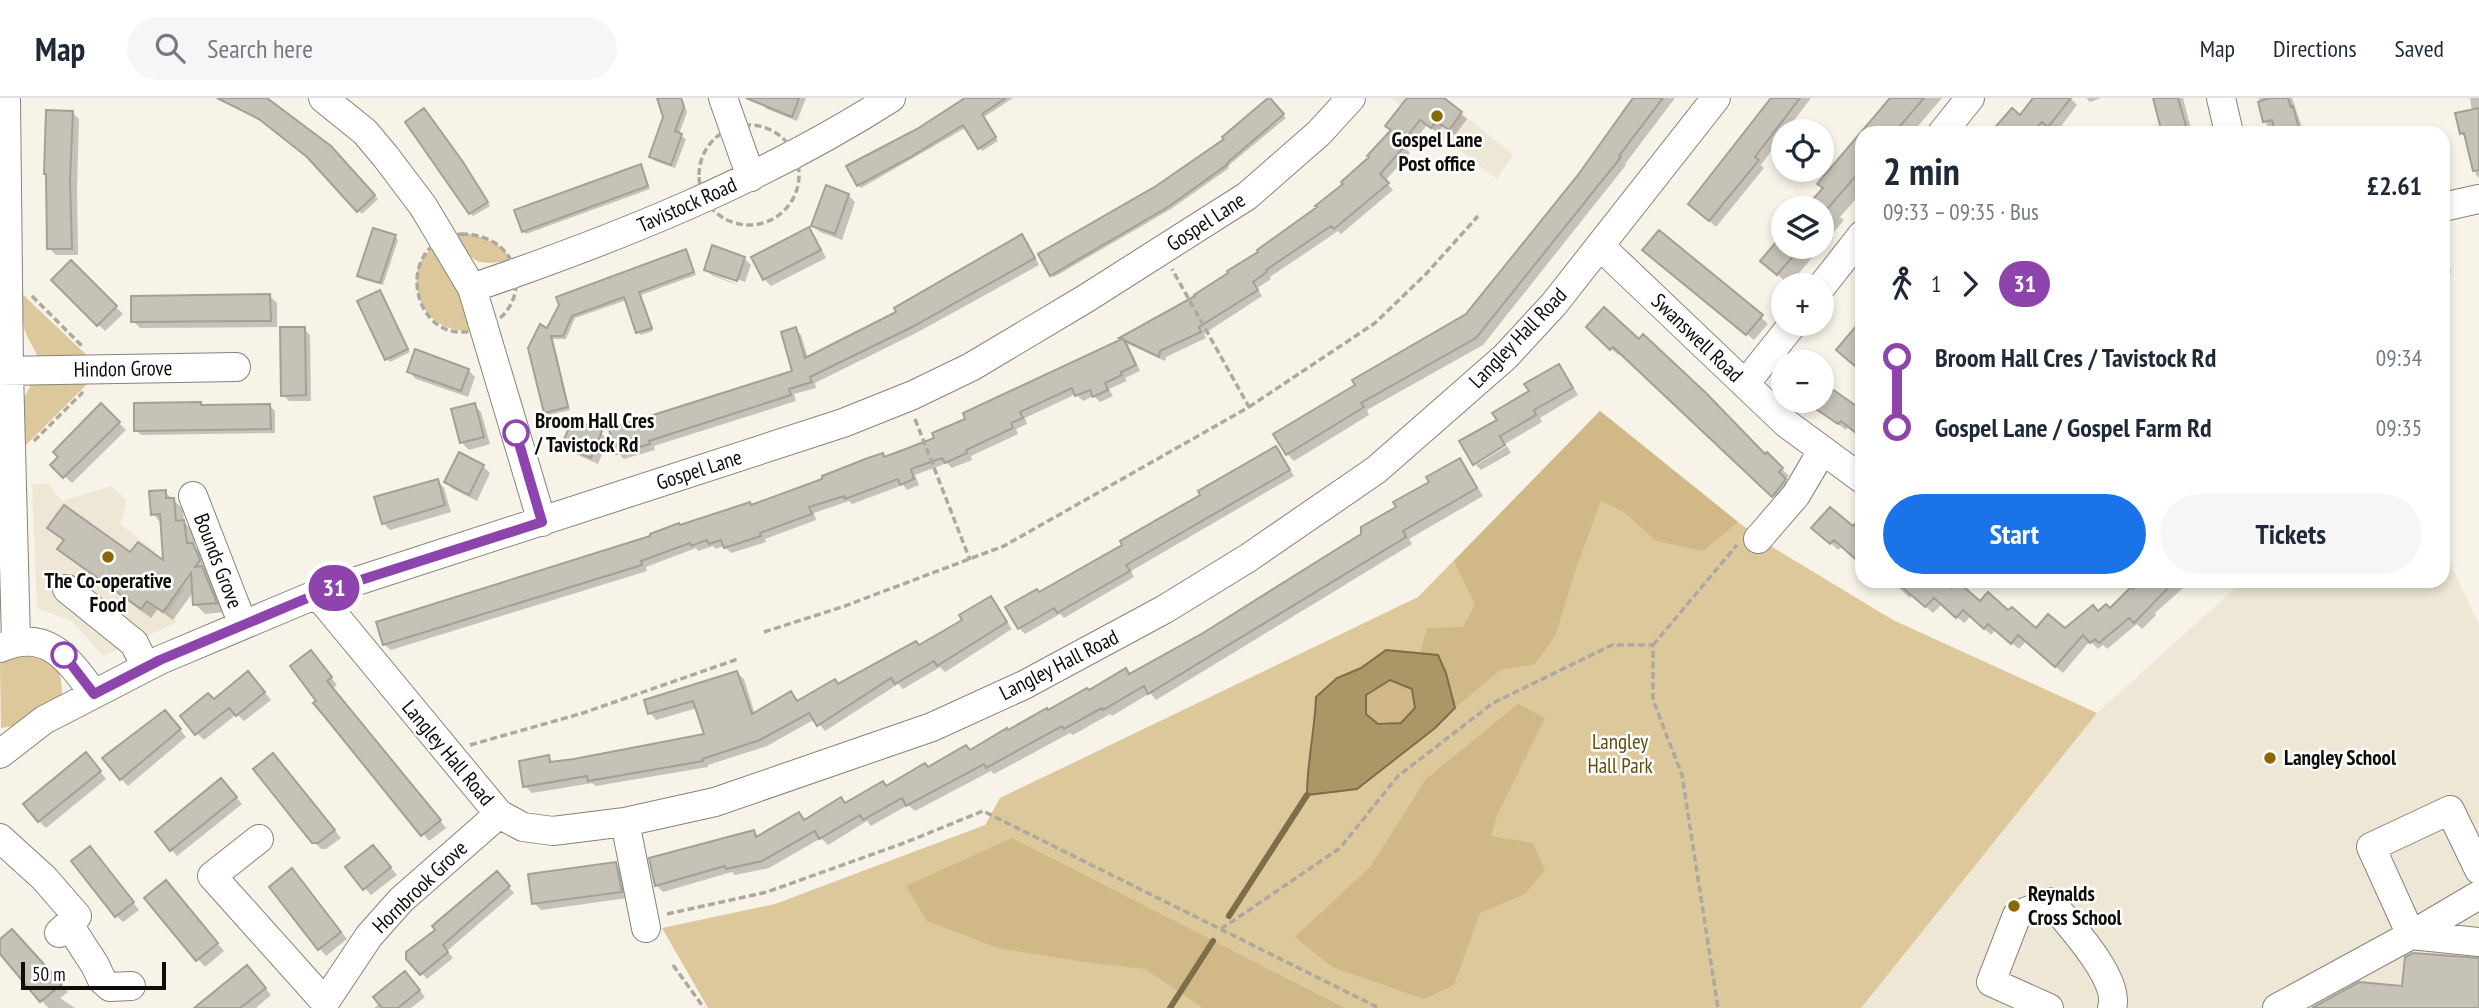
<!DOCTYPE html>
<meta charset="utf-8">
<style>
:root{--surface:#fff;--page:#f6f6f7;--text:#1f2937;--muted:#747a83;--line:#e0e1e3;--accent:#1a73e8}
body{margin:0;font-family:"PT Sans Narrow",sans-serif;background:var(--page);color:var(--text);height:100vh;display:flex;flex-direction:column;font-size:26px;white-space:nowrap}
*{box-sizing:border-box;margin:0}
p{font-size:23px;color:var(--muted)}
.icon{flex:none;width:38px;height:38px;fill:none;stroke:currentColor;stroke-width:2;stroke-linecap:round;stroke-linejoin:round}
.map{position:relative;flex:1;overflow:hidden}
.sheet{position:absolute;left:1855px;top:28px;width:595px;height:462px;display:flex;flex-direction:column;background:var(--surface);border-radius:21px;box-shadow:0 4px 10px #0003}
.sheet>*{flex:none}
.badge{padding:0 14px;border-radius:23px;font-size:24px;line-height:46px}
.fabs{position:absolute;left:1771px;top:21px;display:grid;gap:14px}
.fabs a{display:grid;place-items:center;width:63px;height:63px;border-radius:50%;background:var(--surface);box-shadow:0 4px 10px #0003;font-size:35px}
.scale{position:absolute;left:21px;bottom:18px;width:145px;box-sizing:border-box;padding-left:7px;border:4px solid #0f0d0a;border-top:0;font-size:19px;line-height:24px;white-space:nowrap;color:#0f0d0a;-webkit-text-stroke:5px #fff;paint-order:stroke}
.map>.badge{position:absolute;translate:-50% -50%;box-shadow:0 0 0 4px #fff}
.legs{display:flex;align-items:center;gap:10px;height:77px;padding:0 28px;font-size:23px}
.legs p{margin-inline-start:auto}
.headline{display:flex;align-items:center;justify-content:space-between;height:119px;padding:0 28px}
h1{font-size:38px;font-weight:700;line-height:52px}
.primary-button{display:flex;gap:14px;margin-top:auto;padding:14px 28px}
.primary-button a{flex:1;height:80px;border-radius:42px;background:var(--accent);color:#fff;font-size:28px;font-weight:700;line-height:80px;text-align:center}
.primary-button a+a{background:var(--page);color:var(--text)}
ul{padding:0 28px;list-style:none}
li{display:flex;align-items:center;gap:24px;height:70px;font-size:26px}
li i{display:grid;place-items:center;width:10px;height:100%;margin:0 9px;background:currentColor}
li i::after{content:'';width:18px;height:18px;margin:-9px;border:5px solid;border-radius:50%;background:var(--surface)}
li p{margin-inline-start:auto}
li:first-child i{background:linear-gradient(#0000 50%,currentColor 0)}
li:last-child i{background:linear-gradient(currentColor 50%,#0000 0)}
header{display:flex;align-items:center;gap:42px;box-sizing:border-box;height:98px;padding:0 35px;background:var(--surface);border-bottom:2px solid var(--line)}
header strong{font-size:33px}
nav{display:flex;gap:38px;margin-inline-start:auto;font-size:24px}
.search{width:490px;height:63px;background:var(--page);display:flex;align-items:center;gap:18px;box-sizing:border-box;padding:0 24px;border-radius:38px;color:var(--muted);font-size:26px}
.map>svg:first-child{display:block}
</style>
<header>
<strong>Map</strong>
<div class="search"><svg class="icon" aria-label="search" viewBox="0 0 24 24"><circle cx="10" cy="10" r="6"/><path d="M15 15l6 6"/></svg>Search here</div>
<nav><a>Map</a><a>Directions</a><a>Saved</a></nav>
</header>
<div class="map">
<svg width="2479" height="910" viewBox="0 0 2479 910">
<rect width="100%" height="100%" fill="#f8f3e8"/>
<path fill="#eee7d5" d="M1391,0H1444L1513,57L1497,81Z
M48,385L62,403L111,388L127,402L120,426L155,453L147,463L185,491L168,514L178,524L103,558L72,523L37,510L32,387Z
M2443,450L2479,527V910H1861L2097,615L2243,483H2443Z"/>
<path fill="#dcc89a" d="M471,136C487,141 503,146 511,162C477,168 473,166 455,137Z
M440,143L476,232C447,236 421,220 417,190C416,182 416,170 421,163C425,155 434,149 440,143Z
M18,192L96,266L40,263L25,234Z
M94,279L25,348L23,301L31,287L39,281Z
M1600,313L1738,424L1774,450L1893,522L2097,615L1861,910H708L662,830L775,806L985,727L1000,700L1418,499Z
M29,557C55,566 62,568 62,597L14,628L1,630L0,566L5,561Z"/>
<path fill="#d0b986" d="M1600,313L1738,424L1703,453L1656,443L1624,414L1601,403L1577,468L1555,538L1535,566L1500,572L1455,610L1446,575L1420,555L1427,530L1463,529L1475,507L1454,463Z
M1391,582L1412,591L1416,610L1401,625L1378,626L1366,616V597Z
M1518,606L1545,620L1498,715L1491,738L1533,745L1545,772L1525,796L1480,815L1454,887L1424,901L1332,869L1295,839L1370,769L1426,681Z
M1012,740L1345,910H1203L1145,871L1091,865L998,850L927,823L906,788Z"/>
<path fill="#ac9665" stroke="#7d6d4a" stroke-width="2" fill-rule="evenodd" d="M1386,552L1438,557L1446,575L1455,610L1435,630L1357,691L1307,697C1307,664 1315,632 1316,599L1337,580L1361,570ZM1390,582L1412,591L1415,610L1401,625L1378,626L1366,616V597Z"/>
<path fill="#0003" d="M217,0H265L330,49L378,101L362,116L312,62L264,25Z
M659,0H682L687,14L679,36L686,41L675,70L655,63L651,58L665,19Z
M764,0H806L797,23L767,11L762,6Z
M969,0H1013L984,19L998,43L982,53L967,29L861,90L858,87L918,32Z
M1409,0H1445L1444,2L1467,21L1455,37L1443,28L1438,35L1427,27L1407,52L1410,55L1385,83L1393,92L1341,136L1338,133L1270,179L1271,181L1257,190L1262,198L1204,236L1206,240L1166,259L1165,263L1128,246L1140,273L1125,280L1127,283L1109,291L1113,298L1100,304L1094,298L1083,303L1076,296L1025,320L1027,326L1016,331L1018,336L971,358L972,362L952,370L947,365L915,377L919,387L907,392L903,387L852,406L849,403L814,415L816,422L765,441L766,444L731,455L724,448L716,451L713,448L698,453L696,450L646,469L647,473L391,552L385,547L378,525L752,408L882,357L886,360L936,341L1096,256L1197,199L1288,134L1346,86L1393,33Z
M1637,0H1675L1625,66L1626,67L1483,247L1367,312L1369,317L1294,363L1287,356L1467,217L1579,78Z
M1773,0H1811L1786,33H1783V37L1761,67L1764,70L1716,129L1697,112Z
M1892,0H1942L1912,35H1862V94L1840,119L1844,122L1822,148V110H1808L1825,90L1820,85L1870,23L1872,25Z
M2036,0H2070L2077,7L2056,35L2050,30L2045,35H1993L2020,19Z
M2086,0H2101L2090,4Z
M2155,0H2183L2192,35H2164Z
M2259,0H2292L2304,35H2271L2265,23Z
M2470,0H2479V80L2476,77L2467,41L2461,35L2472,13Z
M1269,1L1286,20L1228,68L1229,70L1171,111L1054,179L1051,177L1157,89L1226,41Z
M72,14L79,21L77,90L78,157H56L49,150Z
M409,28L466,69L490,108L473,118L470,115Z
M640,68L650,91L526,136L523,133Z
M848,97L855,104L842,142L820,134L813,127Z
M808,131L815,138L826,160L771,188L764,181Z
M395,139L398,142L383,187L362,181L359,178Z
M1022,139L1028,144L1039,167L918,234L815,285L816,290L794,296L796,303L654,348L655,352L624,361L618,355L794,274L795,231L801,237L808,260L899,215Z
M1783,139V149H1821L1789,187L1763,163Z
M2443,148L2446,151L2451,175L2443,177Z
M686,153L696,177L641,197L653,233L641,237L638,234L627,202L575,220L566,241H553L570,312L549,317L546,314L548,233L561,207Z
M1651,158L1761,219L1768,226L1754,242Z
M744,160L751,167L745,184L712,172V176L744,189L713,178L706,171Z
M71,164L123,216L105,233L53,182Z
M382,197L410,254L390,264L387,261Z
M270,198L277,205V229L140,230L133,223Z
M1588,229L1766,358L1767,357L1789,378L1784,382L1792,390L1780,404L1621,254L1618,257Z
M304,231L310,237L311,303H289L283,297Z
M1559,268L1565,275L1578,297L1540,320L1542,324L1474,364L1499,323Z
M468,272L475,279L468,299L416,281L409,274Z
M1823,287L1858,311L1862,306V339L1848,329L1846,332L1810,305L1812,303H1822Z
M101,307L126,332L72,385L53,367Z
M474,307L481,314L490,346L469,352L462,345Z
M270,308L275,313V335L141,337L136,332Z
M601,335L608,342L598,366L571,354L564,347Z
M1507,348L1511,355L1481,372L1476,367Z
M1276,351L1294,378L1131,473L1134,479L1064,520L1060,516L1025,536L1019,530L1039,495L1124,448Z
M460,357L483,368L490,375L477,403L453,391L446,384Z
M1459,362L1466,369L1483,398L1409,441L1412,446L1156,602L1150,595L1112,618L1110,616L1073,637L1070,635L994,676L991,673L915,713L908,707L871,728L867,723L828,747L821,740L769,770L735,777L732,774L663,794L656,787L754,734L759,739L799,716L806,723L846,706L883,685L887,689L971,654L1089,594L1126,572L1131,577L1168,557L1363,437Z
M437,383L444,390L451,414L390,432L383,425Z
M165,394L183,411L184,424L193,433L195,449L202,456L209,473L207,475L212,480L225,514L205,516L195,506L194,493L173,522L158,511L151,520L69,460L59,451L65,443L50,430L131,457L165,466L162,426L153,416Z
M1862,435V467L1842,448L1838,452L1821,436Z
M1891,483H1942L1951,492L1980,506L2008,515L2036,533L2065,532L2098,515L2110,512L2142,483H2191L2155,515L2156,517L2142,531L2137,526L2107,551L2103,547L2098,551L2090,543L2063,575L2026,543L2019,551L1996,531L1991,537L1971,518L1964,525L1942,506L1933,515L1912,497L1910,500Z
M991,500L1012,531L945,574L940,569L903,591L898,586L825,633L815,621L767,648L708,667V669L596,688L592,685L532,695L525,688L548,659L554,665L706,637L697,610L656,622L650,615L737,575L744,581L755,616L791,595L799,604L920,549L965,523Z
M317,561L337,587L333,590L446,730L429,743L319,603Z
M255,583L271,602L244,623L237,616L204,642L197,635L214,603Z
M172,621L186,639L128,688L121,681Z
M92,663L106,681L46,730L39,723Z
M280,664L341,740L326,751H321L314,744Z
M227,689L242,706L177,758L157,735Z
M380,756L397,777L371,797L365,790Z
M97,757L139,812L123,824L116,817Z
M615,766L622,773L628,800L541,812L534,805Z
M299,780L347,841L326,858L271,790Z
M502,781L514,795L447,853L453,860L427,881L408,860Z
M173,791L224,853L205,869L146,801Z
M19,841L68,894L60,900L75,910H48L0,854V843Z
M254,876L271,897L256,910H205Z
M411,881L425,899L411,910H374Z"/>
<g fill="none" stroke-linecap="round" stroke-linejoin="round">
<path stroke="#7d6d4a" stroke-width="6" d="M1229,818L1307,697
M1170,910L1213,843"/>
</g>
<path fill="#c7c2b8" stroke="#a4a096" stroke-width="2" d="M217,0H267L331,48L375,97L357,114L307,59L259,21Z
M657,0H681L684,9L675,33L682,36L671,67L649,59L663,19Z
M746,0H799L792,19Z
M965,0H1006L982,16L996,39L978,51L963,27L909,60L857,88L846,68L917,31Z
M1268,0H1270L1284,16L1227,65L1228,66L1168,109L1050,178L1038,156L1156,88L1224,41L1222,39Z
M1407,0H1444L1462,14L1449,32L1436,23L1431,30L1420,22L1402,45L1405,48L1380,76L1389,85L1334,131L1331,128L1266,172L1267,174L1253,184L1258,192L1199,229L1201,234L1160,253L1159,259L1124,242L1136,267L1121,274L1122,277L1105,285L1108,292L1093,299L1090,292L1075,298L1072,290L1020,314L1023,320L1011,325L1013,330L966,352L967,355L945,365L942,360L911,371L914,381L900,387L898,381L845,401L844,398L809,409L812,416L760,435L761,438L724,450L721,442L709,446L707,442L691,448L690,445L641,463L642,467L383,547L376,524L650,438V436L679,425L680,427L750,404L751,407L822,381V378L868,360L883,355L884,359L903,352L934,340L932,335L965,321L963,315L1122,241L1119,240L1195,198L1194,197L1228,175L1227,173L1258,154L1257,152L1317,109L1315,108L1343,86L1341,84L1369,59L1367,58L1391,32L1385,28Z
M1633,0H1663L1619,58L1621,59L1476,240L1361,305L1364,309L1286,357L1273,336L1355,287L1352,282L1466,216L1578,77Z
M1771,0H1800L1755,59L1759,62L1709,123L1688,106Z
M1890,0H1924L1894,35H1862V71L1828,110H1805L1823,90L1817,86Z
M2033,0H2071L2048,29L2042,24L2032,35H1990L2012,10L2020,17Z
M2153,0H2178L2188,35H2162Z
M2270,0H2288L2291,9L2293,8L2300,35H2275L2272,22L2263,24L2258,4Z
M424,10L463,64L488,104L469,116L405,24Z
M2479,10V72L2473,73L2464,35L2460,36L2455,15Z
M46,12L73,13L70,82L72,151H47L46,76H44Z
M641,66L648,88L522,134L514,112Z
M826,87L849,96L835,136L811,128Z
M809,129L821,152L763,182L751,159Z
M373,130L396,137L380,185L357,178Z
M1659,132L1763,217L1746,237L1642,152Z
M1022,136L1035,160L912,229L810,279L812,284L789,291L791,297L649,343L650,346L616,356L609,331L792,273L781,234L796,229L805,260L896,214L894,210Z
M1783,136V149H1801L1777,177L1760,163Z
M712,147L745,159L737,183L704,172Z
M686,151L694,174L639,194L652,230L636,235L624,199L572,218L563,238H551L568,309L544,315L528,250L540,226L547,230L559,207L556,199Z
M71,162L117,208L97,228L51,182Z
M380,192L408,251L385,262L357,203Z
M270,196L271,223L131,224V198Z
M1604,209L1639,241L1643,236L1706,295L1765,356L1767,354L1783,370L1779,374L1786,381L1772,399L1613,249L1610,252L1586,229Z
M1862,221V274L1836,252Z
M280,229H305L306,297L281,298Z
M415,251L469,271L461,293L407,274Z
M1559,266L1573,290L1534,312L1536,317L1500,338L1505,347L1473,367L1459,343L1497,322L1492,315L1529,293L1524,286Z
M1822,284L1862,312V340L1841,323L1838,326L1804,303H1822Z
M201,304V307L270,306L271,331L134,333V305Z
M101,305L120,324L63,380L50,367L58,359L53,354Z
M475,305L484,339L460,345L451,311Z
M573,321L602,333L591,360L561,348Z
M1276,348L1290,372L1126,467L1130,473L1057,515L1054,510L1018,531L1005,509L1037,491L1039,494L1122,447L1120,443L1200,397L1198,393Z
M459,354L484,367L469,397L444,384Z
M1460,360L1477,390L1403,433L1406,439L1148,596L1144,588L1103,612L1102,610L1064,631L1062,628L986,670L984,666L906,708L902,700L863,722L860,717L819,741L815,733L762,763L726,771L725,768L655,788L649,760L754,732L756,739L799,714L804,722L841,699L845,705L883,683L886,688L925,665L928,669L966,647L970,652L1007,630L1008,632L1047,610L1048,612L1087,590L1089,592L1126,570L1129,576L1203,535L1361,436V429L1396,409L1393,404L1429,384L1426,379Z
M438,381L445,407L382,426L374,399Z
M166,392V400H174L176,423L184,422L187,445H193L200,462L195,469L202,468L217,505L193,507L191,475L163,514L147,503L141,511L57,451L64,442L47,430L64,407L130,454L138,444L163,462L160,416L151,417L149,393Z
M1830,409L1853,428L1862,418V467L1834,442L1830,446L1811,430Z
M1895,483H1951L1948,486L1951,490L1957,483L1980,503L1988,494L2008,512L2012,509L2036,530L2048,516L2065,530L2093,507L2098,513L2106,506L2110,510L2131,489L2133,491L2141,483H2175L2134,525L2129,520L2099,545L2095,541L2090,545L2083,537L2055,569L2018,537L2011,546L1988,526L1984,531L1963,512L1956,520L1934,500L1925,509Z
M991,498L1007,524L937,568L934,563L895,586L891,580L817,628L809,615L760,642L702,661L703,663L588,683L587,678L523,689L519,663L549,657L550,664L574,661L704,636L693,603L648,616L644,602L737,573L752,616L791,593L797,603L835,581L838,586L916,543L919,547L962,522L959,517Z
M311,552L332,579L327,583L441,722L421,738L325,619L313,605L316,603L290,568Z
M248,573L265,594L236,618L229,610L195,637L180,618L208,595L214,601Z
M165,612L181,631L120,682L102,660Z
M86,654L101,673L38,724L23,706Z
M273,655L335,732L318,745H312L253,671Z
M221,680L237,699L170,753L155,734Z
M373,747L391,769L363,792L345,769Z
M90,748L134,804L115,819L71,763Z
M616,764L622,794L532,806L528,776Z
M292,770L341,834L318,852L269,789Z
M497,773L510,788L443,847L448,854L420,877L406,861V854L435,832L432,828Z
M166,782L218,845L196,863L144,800Z
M12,831L62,886L40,904L0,856V841Z
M2413,855L2479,860V910H2312L2359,884L2402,888L2405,859Z
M247,867L266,890L240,910H194Z
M405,873L420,892L398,910H382L373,899Z"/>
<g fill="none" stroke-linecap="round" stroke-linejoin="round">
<g stroke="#87837a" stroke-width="30">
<path id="minor" d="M6,0L9,273L16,543
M323,0L365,34L386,59L423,108L472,190L542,424
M723,0L751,79
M2221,0L2229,35
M1942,35L1970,0
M2443,109L2479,101
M1600,148L1787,326L1862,381
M1822,188L1862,137
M472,190C618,140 761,83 891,0
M0,273L236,269
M1745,286L1793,226
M193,398L243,527
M1758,441L1796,397L1822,353
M67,491L134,545L146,569
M317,496L499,716L523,729L553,733L625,724L715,704L932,629L1024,587L1165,511L1248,460L1376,372L1505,259L1554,206L1716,0
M0,550C47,529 69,562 94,596
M0,656L44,622L160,562L317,496L843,325L913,297L971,269L1085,201L1247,98L1319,35L1351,0
M625,724L646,830
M0,740L44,780L77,818L59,835
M259,741L212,778L325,904L369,838L401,802L499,716
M2479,772L2450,712L2371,749L2411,837L2479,797
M69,827L95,867L102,882L110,889L131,888
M2049,910L1991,884L2017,817L2051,804C2069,827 2121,881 2112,910
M2277,910L2411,837L2479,844"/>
</g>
<path stroke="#ada9a0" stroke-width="3.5" stroke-dasharray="7 3.5" stroke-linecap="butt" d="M699 77a50 50 0 1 1 100 0a50 50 0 1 1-100 0Z
M461,136C533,136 535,228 465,234C409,238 395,143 461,136Z
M32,198L83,249
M1249,309L1375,225L1426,176L1478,118
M915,321L970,462
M34,343L83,294
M764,534L842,509L1004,448L1249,309L1172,171
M1653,547L1737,447
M470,647L583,615L738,561
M667,816L767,794L904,745L983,713L1379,910
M1221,831L1340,750L1398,678L1493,605L1612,547H1653V602L1682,677L1718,910
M673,867L704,910"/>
<use href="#minor" stroke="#fff" stroke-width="28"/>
</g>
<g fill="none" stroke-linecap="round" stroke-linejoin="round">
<g stroke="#fff" stroke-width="16">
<path id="line-1" d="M64,557L94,596L160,562L317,496L542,424L516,335"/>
</g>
<use href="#line-1" stroke="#8e44ad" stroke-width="10"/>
</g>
<g fill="#896805" stroke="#fff" stroke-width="2.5">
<circle cx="1437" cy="18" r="7"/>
<circle cx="108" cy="459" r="7"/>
<circle cx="2270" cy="660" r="7"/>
<circle cx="2014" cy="808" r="7"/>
</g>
<g fill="#fff" stroke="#8e44ad" stroke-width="3.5">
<circle cx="516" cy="335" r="12"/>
<circle cx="64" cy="557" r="12"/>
</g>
<g text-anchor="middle" stroke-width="5" stroke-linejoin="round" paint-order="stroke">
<g font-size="21" font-weight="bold" fill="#0f0d0a" stroke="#fff">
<text x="1437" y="49">Gospel Lane<tspan x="1437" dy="24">Post office</tspan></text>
<text x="108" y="490">The Co-operative<tspan x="108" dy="24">Food</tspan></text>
<text x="2284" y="667" text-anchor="start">Langley School</text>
<text x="2028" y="803" text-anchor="start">Reynalds<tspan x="2028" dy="24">Cross School</tspan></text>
</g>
<g font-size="21" fill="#0f0d0a" stroke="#fff">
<text transform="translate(687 107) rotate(-24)" y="7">Tavistock Road</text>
<text transform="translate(1206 124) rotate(-33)" y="7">Gospel Lane</text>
<text transform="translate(1518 240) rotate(-46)" y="7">Langley Hall Road</text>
<text transform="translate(1697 240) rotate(44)" y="7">Swanswell Road</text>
<text transform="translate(123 271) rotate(-1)" y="7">Hindon Grove</text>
<text transform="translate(699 372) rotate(-18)" y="7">Gospel Lane</text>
<text transform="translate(218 463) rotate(69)" y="7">Bounds Grove</text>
<text transform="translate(1059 567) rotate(-27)" y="7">Langley Hall Road</text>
<text transform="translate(448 655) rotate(50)" y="7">Langley Hall Road</text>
<text transform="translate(420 789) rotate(-44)" y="7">Hornbrook Grove</text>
</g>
<g font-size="21" font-weight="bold" fill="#0f0d0a" stroke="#fff" text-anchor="start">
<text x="535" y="330">Broom Hall Cres<tspan x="535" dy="24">/ Tavistock Rd</tspan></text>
</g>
<g font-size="21" fill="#624b0c" stroke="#fff">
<text x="1620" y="651">Langley<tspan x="1620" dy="24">Hall Park</tspan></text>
</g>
</g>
</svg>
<div class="fabs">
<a><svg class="icon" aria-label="locate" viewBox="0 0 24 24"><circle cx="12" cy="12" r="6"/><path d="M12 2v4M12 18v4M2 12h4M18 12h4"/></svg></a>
<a><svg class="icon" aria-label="layers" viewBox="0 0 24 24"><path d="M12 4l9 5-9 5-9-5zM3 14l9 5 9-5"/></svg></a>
<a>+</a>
<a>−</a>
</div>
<div class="scale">50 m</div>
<b class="badge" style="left:334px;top:490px;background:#8e44ad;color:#fff">31</b>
<section class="sheet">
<div class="headline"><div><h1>2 min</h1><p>09:33 – 09:35 · Bus</p></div><b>£2.61</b></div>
<div class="legs"><svg class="icon" aria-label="walk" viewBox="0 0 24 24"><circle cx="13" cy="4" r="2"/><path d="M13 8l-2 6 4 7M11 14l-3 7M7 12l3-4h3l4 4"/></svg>1<svg class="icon" aria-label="forward" viewBox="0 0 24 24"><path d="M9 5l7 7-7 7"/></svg><b class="badge" style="background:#8e44ad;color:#fff">31</b></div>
<ul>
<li><i style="color:#8e44ad"></i><b>Broom Hall Cres / Tavistock Rd</b><p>09:34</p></li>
<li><i style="color:#8e44ad"></i><b>Gospel Lane / Gospel Farm Rd</b><p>09:35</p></li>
</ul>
<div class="primary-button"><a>Start</a><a>Tickets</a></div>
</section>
</div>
